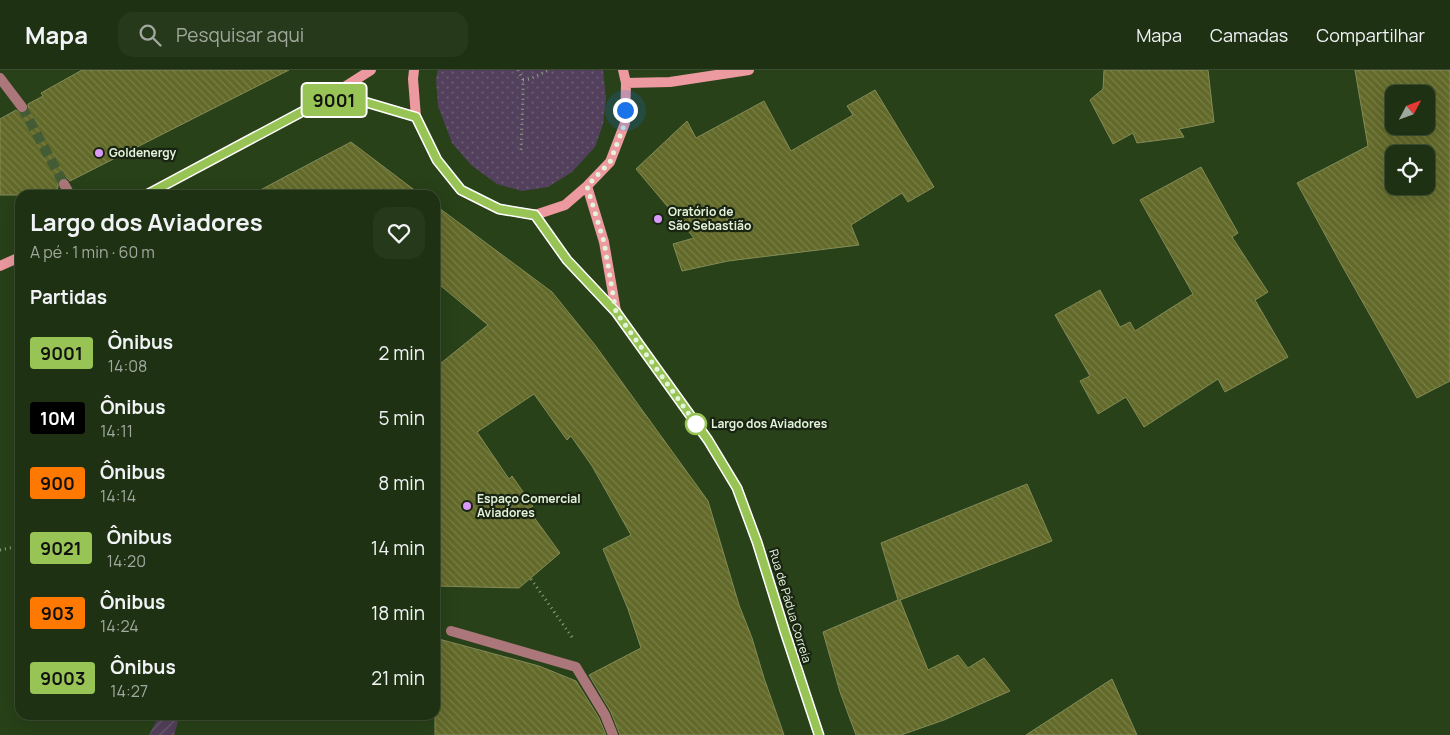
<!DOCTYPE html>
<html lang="pt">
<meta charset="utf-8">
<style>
:root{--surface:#1e3112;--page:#26391b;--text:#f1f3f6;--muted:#a1a99f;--line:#3c4c32}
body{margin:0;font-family:Manrope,sans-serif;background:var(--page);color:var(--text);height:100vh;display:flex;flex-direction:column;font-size:19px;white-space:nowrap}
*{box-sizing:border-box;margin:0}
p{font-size:16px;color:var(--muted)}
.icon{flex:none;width:28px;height:28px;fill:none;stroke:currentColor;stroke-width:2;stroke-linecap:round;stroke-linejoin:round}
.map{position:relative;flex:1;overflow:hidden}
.details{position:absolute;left:15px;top:120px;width:425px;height:530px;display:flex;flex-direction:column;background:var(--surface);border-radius:15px;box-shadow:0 5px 20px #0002,0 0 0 1px var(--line)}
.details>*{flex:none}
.badge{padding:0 10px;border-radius:4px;font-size:18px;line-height:32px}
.needle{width:32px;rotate:49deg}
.controls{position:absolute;left:1385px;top:15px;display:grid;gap:10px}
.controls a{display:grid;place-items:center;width:50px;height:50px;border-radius:10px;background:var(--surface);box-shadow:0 5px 20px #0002,0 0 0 1px var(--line);font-size:25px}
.you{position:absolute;width:25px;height:25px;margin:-12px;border:4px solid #fff;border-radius:50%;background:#1a73e8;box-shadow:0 0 0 8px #1a73e833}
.map>.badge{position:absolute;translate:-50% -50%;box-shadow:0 0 0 2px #fff}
h2{padding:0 15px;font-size:19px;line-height:45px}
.round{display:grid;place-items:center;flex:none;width:52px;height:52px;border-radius:15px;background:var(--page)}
.head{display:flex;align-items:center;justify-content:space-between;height:85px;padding:0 15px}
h1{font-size:24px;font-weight:700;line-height:38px}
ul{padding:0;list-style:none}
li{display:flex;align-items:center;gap:15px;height:65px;padding:0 15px}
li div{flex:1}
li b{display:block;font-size:19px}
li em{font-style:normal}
li .badge{min-width:55px;font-weight:700;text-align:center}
header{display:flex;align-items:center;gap:30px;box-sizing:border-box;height:70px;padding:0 25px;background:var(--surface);border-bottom:1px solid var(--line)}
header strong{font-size:24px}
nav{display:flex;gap:28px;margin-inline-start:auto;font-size:18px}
.search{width:350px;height:45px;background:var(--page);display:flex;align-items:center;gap:12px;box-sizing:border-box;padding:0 18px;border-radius:15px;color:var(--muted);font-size:19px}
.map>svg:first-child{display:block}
</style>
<header>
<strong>Mapa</strong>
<div class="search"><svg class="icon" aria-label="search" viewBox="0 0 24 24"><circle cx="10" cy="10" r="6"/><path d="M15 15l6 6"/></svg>Pesquisar aqui</div>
<nav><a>Mapa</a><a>Camadas</a><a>Compartilhar</a></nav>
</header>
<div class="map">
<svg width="1450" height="665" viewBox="0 0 1450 665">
<defs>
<pattern id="grass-dots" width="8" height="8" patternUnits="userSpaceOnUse" patternTransform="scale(1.25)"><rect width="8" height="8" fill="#53405c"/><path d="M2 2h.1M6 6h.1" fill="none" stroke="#6c5c73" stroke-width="1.8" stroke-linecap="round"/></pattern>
<pattern id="garden-furrows" width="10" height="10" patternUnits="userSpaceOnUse" patternTransform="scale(1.25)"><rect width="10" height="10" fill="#53405c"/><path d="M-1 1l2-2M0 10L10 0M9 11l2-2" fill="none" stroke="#6c5c73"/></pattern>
<pattern id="building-back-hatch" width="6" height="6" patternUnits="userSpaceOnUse" patternTransform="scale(1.25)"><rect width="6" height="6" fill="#626929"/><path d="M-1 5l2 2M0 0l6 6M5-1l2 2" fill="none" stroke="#787f47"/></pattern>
</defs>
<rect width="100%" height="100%" fill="#284118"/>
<path fill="url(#grass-dots)" d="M438,0H603L606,28L603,54L595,77L572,102L548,117L522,121L497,114L471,95L452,73L438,36L436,9Z"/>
<path fill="url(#garden-furrows)" d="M157,645H180L174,665H149L157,650Z"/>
<path fill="url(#building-back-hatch)" stroke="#848b58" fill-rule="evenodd" d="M82,0H289L70,111L67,108H61L58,111V118L44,125H0V49L16,40L20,43H26L28,39V34L43,26L41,23Z
M1104,0H1208L1214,52L1179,59L1184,67L1137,73L1133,63L1113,74L1090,30L1103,19Z
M1355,0H1450V311L1417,328L1340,192L1297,113L1368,76ZM1394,24H1426V56H1394ZM1394,84H1426V116H1394Z
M875,20L934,117L908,132L902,123L851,155L859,175L728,191L682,201L673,174L694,168L636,99L687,51L696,68L764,31L791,81L853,45L847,36Z
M351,72L421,125H251L311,93Z
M1201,97L1238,163L1232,167L1268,222L1255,230L1288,287L1225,322L1218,309L1144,357L1126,327L1098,344L1080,311L1090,306L1055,245L1100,220L1120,257L1130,252L1135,261L1193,224L1140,130Z
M435,135L552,222L595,275L708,431L739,535L752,568L764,608L784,665H620L611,642L589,605L641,578L628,539L603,479L631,465L592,396L571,366L567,370L534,324L477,362L509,409L512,406L533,436L528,439L560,483L519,518L435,516V298L488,255L435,211Z
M1027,414L1052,471L900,530L928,600L958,585L968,598L984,588L1010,621L944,650L901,665H856L840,622L823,562L898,530L881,473Z
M435,568L539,596L576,611L599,648L606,665H435Z
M1112,609L1137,665H1026Z"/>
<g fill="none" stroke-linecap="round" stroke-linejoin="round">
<path stroke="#445c35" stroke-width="10" stroke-dasharray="10 5" stroke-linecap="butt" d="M22,37L64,114"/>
<path stroke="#8da181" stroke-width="3" stroke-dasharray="1 4" stroke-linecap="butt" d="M518,0L523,10V26L521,80
M523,10L530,9L549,0
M0,480L20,476
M531,509L574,570"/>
<path stroke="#ac777b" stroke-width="10" d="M0,8L22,37
M64,114L70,125
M451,561L576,597L605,645L613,665"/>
<path stroke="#ec999f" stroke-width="10" d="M414,0L413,9L416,47L437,90L461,120L499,139L535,145L565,135L587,116L610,92L625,53L626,13L623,0
M626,13L670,12L749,0
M324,30L365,32L416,47
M587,116L604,172L616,241
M146,125L324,30L371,0
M535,145L567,190L616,242L708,370L737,418L757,472L785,562L819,665
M0,196L20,187"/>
</g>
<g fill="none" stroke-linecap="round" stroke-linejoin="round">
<g stroke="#fff" stroke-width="11">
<path id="line" d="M146,125L324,30L365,32L416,47L437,90L461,120L499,139L535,145L567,190L616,242L708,370L737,418L757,472L785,562L819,665"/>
</g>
<use href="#line" stroke="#98c455" stroke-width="8"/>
<path stroke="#e4f4db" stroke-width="5" stroke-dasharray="0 9" d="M625,40V53L610,92L587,116L604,172L616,242L696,354"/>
</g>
<g fill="#da9af7" stroke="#192412" stroke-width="2">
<circle cx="99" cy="83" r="5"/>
<circle cx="658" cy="149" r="5"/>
<circle cx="467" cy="436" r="5"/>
</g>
<circle fill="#fff" stroke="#98c455" stroke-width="2.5" cx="696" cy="354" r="10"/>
<g text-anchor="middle" stroke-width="4.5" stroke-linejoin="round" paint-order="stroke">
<g font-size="12" font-weight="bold" fill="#e4f4db" stroke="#192412" text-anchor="start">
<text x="109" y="87">Goldenergy</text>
<text x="668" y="146">Oratório de<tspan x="668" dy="14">São Sebastião</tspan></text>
<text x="477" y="433">Espaço Comercial<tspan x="477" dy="14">Aviadores</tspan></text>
</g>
<g font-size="12" font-weight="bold" fill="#e4f4db" stroke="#192412" text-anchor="start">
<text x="711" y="358">Largo dos Aviadores</text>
</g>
<g font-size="12" fill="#e4f4db" stroke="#192412">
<text transform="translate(790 536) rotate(73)" y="4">Rua de Pádua Correia</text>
</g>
</g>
</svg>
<div class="controls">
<a><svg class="needle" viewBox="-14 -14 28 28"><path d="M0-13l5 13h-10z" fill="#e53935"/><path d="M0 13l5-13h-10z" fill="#a1a99f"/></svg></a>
<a><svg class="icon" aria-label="locate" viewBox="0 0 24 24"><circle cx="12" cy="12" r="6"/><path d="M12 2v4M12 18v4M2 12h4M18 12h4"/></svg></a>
</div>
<div class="you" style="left:625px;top:40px"></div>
<b class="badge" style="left:334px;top:30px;background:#98c455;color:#111">9001</b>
<section class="details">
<div class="head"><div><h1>Largo dos Aviadores</h1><p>A pé · 1 min · 60 m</p></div><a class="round"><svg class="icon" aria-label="heart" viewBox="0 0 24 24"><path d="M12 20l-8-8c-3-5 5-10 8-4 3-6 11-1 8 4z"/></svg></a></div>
<h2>Partidas</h2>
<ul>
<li><span class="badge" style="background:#98c455;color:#111">9001</span><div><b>Ônibus</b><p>14:08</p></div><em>2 min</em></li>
<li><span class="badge" style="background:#000;color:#fff">10M</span><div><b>Ônibus</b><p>14:11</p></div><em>5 min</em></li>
<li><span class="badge" style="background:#ff7900;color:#111">900</span><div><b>Ônibus</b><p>14:14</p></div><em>8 min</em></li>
<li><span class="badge" style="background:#98c455;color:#111">9021</span><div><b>Ônibus</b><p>14:20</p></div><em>14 min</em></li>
<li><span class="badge" style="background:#ff7900;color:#111">903</span><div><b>Ônibus</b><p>14:24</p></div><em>18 min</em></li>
<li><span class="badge" style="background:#98c455;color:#111">9003</span><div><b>Ônibus</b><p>14:27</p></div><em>21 min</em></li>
</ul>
</section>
</div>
